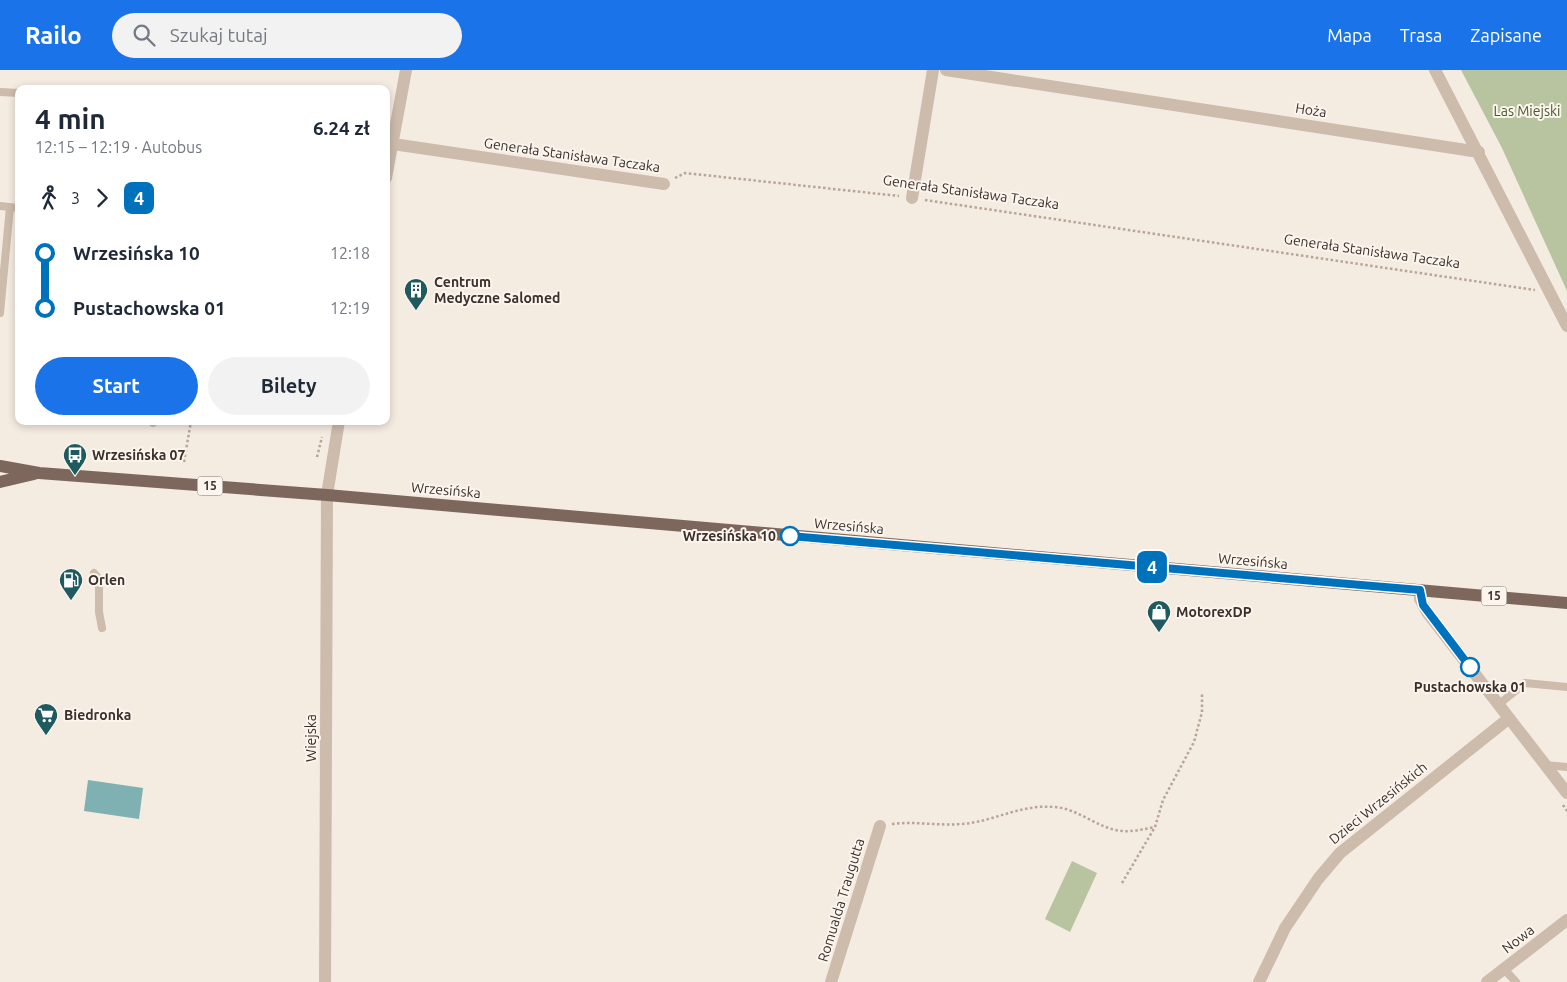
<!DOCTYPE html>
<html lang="pl">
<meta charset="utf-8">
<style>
:root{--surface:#fff;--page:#f2f2f3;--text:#1f2937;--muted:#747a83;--accent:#1a73e8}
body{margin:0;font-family:Ubuntu,sans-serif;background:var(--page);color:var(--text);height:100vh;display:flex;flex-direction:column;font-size:19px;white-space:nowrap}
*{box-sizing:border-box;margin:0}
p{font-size:16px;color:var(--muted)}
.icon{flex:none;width:28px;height:28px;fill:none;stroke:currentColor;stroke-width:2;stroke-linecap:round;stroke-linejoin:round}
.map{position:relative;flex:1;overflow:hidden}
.details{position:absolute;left:15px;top:15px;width:375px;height:340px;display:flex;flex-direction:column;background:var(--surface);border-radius:10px;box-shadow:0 2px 8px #0003}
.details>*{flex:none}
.badge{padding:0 10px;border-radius:8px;font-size:18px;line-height:32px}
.map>.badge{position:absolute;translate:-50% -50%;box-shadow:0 0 0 2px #fff}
.legs{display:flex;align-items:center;gap:8px;height:55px;padding:0 20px;font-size:16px}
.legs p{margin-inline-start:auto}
.summary{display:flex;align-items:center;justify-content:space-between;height:85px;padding:0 20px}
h1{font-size:28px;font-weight:700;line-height:38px}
.primary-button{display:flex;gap:10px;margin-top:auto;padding:10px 20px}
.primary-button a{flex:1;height:58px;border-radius:30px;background:var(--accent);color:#fff;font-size:20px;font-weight:700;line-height:58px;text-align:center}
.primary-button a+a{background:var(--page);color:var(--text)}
ul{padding:0 20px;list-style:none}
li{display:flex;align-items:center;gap:18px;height:55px;font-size:19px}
li i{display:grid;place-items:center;width:8px;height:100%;margin:0 6px;background:currentColor}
li i::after{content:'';width:12px;height:12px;margin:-6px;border:4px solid;border-radius:50%;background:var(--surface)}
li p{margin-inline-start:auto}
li:first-child i{background:linear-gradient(#0000 50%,currentColor 0)}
li:last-child i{background:linear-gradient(currentColor 50%,#0000 0)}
header{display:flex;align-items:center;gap:30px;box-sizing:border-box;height:70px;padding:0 25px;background:var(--accent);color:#fff}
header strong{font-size:24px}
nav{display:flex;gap:28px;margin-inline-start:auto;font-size:18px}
.search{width:350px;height:45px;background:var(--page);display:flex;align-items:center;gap:12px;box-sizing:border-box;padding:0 18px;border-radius:28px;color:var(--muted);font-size:19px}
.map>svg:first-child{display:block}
</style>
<header>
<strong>Railo</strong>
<div class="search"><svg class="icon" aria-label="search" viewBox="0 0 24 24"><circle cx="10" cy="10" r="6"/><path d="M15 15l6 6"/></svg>Szukaj tutaj</div>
<nav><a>Mapa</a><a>Trasa</a><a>Zapisane</a></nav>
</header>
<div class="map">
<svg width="1567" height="912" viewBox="0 0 1567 912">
<rect width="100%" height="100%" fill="#f4ebe1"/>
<path fill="#b8c4a0" d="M1461,0H1567V221L1502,78Z
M1072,791L1097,803L1070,862L1045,849Z"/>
<path fill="#7fb0b2" d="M88,710L143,718L139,749L84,741Z"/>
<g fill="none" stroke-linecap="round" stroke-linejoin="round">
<path stroke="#b9a596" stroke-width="2.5" stroke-dasharray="2.5 2.5" stroke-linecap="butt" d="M675,108L685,103L899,126
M925,130L1535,220
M317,387L322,367
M184,392L191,351
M1563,735L1567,741
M892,754C915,751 938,756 961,754C994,752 1019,734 1054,737C1078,738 1098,759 1122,761C1133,762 1144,759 1155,757
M1122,813L1155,757L1163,730L1194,672L1202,642V623"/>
<path stroke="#cdbbac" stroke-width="8" d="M0,22L19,23
M0,136L19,138
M0,243L10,137
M153,353V351
M94,503L99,509V542L102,558
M1498,635L1525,613L1567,617
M1545,695L1567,697
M1504,899L1516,912"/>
<path stroke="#cdbbac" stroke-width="12" d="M946,0L1479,82
M1435,0L1567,256
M393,74L664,114
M912,128L933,0
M325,912L327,425
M831,912L880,756
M1259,912L1285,858L1318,809L1340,783L1508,649
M1487,912L1567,850"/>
<path stroke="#cdbbac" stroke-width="12" d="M386,108L406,0
M327,425L339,351
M1420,520V529L1427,542L1567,723"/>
<path stroke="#7d675c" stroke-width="12" d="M0,396L39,403L327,425L1567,533
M0,412L34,404"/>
</g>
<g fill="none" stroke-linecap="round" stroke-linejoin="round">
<g stroke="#fff" stroke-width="11">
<path id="line-1" d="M790,466L1420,520L1423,535L1470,597"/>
</g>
<use href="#line-1" stroke="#0072bc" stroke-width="8"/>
</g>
<defs>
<g id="building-pin" transform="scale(1.25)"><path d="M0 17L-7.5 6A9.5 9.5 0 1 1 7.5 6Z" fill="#1f5a5e" stroke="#fbf5ee"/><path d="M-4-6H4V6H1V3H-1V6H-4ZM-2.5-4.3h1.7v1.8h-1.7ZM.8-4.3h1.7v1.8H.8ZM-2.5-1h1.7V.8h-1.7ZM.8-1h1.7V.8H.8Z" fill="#fff"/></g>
<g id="bus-pin" transform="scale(1.25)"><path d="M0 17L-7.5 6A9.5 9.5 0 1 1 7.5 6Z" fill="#1f5a5e" stroke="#fbf5ee"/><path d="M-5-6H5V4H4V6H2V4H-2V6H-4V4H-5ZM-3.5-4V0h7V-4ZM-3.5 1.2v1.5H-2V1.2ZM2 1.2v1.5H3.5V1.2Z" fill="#fff"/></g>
<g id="fuel-pin" transform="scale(1.25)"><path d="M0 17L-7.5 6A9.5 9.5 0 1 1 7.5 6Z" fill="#1f5a5e" stroke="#fbf5ee"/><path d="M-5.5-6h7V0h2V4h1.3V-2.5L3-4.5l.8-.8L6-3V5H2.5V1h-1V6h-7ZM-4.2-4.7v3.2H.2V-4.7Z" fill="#fff"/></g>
<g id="shop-pin" transform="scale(1.25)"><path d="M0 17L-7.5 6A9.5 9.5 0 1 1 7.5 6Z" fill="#1f5a5e" stroke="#fbf5ee"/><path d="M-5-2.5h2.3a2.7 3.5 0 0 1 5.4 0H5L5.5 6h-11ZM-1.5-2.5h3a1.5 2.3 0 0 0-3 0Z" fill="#fff"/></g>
<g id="supermarket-pin" transform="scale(1.25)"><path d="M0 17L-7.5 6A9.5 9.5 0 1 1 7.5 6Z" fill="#1f5a5e" stroke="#fbf5ee"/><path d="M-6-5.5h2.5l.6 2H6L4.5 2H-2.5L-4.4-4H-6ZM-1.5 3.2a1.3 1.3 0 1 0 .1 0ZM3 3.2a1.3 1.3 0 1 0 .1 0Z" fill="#fff"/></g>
</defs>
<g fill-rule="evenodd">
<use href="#building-pin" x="416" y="220"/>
<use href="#bus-pin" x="75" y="385"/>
<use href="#fuel-pin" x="71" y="510"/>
<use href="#shop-pin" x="1159" y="542"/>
<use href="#supermarket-pin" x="46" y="645"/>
</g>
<g fill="#fff" stroke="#0072bc" stroke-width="2.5">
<circle cx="790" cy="466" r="9"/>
<circle cx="1470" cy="597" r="9"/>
</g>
<g text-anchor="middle" stroke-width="4" stroke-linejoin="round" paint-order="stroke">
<g fill="#fbf5ee" stroke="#756b66" stroke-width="1">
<rect x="197.5" y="406.5" width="25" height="19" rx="4"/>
<rect x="1481.5" y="516.5" width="25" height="19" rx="4"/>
</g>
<g font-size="12" font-weight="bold" fill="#3b302b">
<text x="210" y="420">15</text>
<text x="1494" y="530">15</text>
</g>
<g font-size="14" fill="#3b302b" stroke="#fbf5ee">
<text transform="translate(1311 40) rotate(9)" y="5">Hoża</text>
<text transform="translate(572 85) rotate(8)" y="5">Generała Stanisława Taczaka</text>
<text transform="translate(971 122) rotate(8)" y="5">Generała Stanisława Taczaka</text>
<text transform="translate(1372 181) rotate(8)" y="5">Generała Stanisława Taczaka</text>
<text transform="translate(446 420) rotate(5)" y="5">Wrzesińska</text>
<text transform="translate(849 456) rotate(5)" y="5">Wrzesińska</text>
<text transform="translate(1253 491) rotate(5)" y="5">Wrzesińska</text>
<text transform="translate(311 668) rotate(-90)" y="5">Wiejska</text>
<text transform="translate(1378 733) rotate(-39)" y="5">Dzieci Wrzesińskich</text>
<text transform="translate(841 830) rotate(-73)" y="5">Romualda Traugutta</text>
<text transform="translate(1518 869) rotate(-38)" y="5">Nowa</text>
</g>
<g font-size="14" fill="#4a5a2e" stroke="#fbf5ee">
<text x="1527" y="46">Las Miejski</text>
</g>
<g font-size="14" font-weight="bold" fill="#3b302b" stroke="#fbf5ee" text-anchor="start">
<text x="434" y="217">Centrum<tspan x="434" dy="16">Medyczne Salomed</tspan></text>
<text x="92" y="390">Wrzesińska 07</text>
<text x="88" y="515">Orlen</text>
<text x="1176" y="547">MotorexDP</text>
<text x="64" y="650">Biedronka</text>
</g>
<g font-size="14" font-weight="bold" fill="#3b302b" stroke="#fbf5ee" text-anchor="end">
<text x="776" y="471">Wrzesińska 10</text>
<text x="1470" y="622" text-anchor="middle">Pustachowska 01</text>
</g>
</g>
</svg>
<b class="badge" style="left:1152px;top:497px;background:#0072bc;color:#fff">4</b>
<section class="details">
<div class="summary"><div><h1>4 min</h1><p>12:15 – 12:19 · Autobus</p></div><b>6.24 zł</b></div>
<div class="legs"><svg class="icon" aria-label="walk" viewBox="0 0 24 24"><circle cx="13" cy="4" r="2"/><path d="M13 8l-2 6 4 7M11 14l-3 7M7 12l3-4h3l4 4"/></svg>3<svg class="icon" aria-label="forward" viewBox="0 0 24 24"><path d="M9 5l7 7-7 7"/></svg><b class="badge" style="background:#0072bc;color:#fff">4</b></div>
<ul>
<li><i style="color:#0072bc"></i><b>Wrzesińska 10</b><p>12:18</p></li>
<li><i style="color:#0072bc"></i><b>Pustachowska 01</b><p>12:19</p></li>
</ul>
<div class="primary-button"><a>Start</a><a>Bilety</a></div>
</section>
</div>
